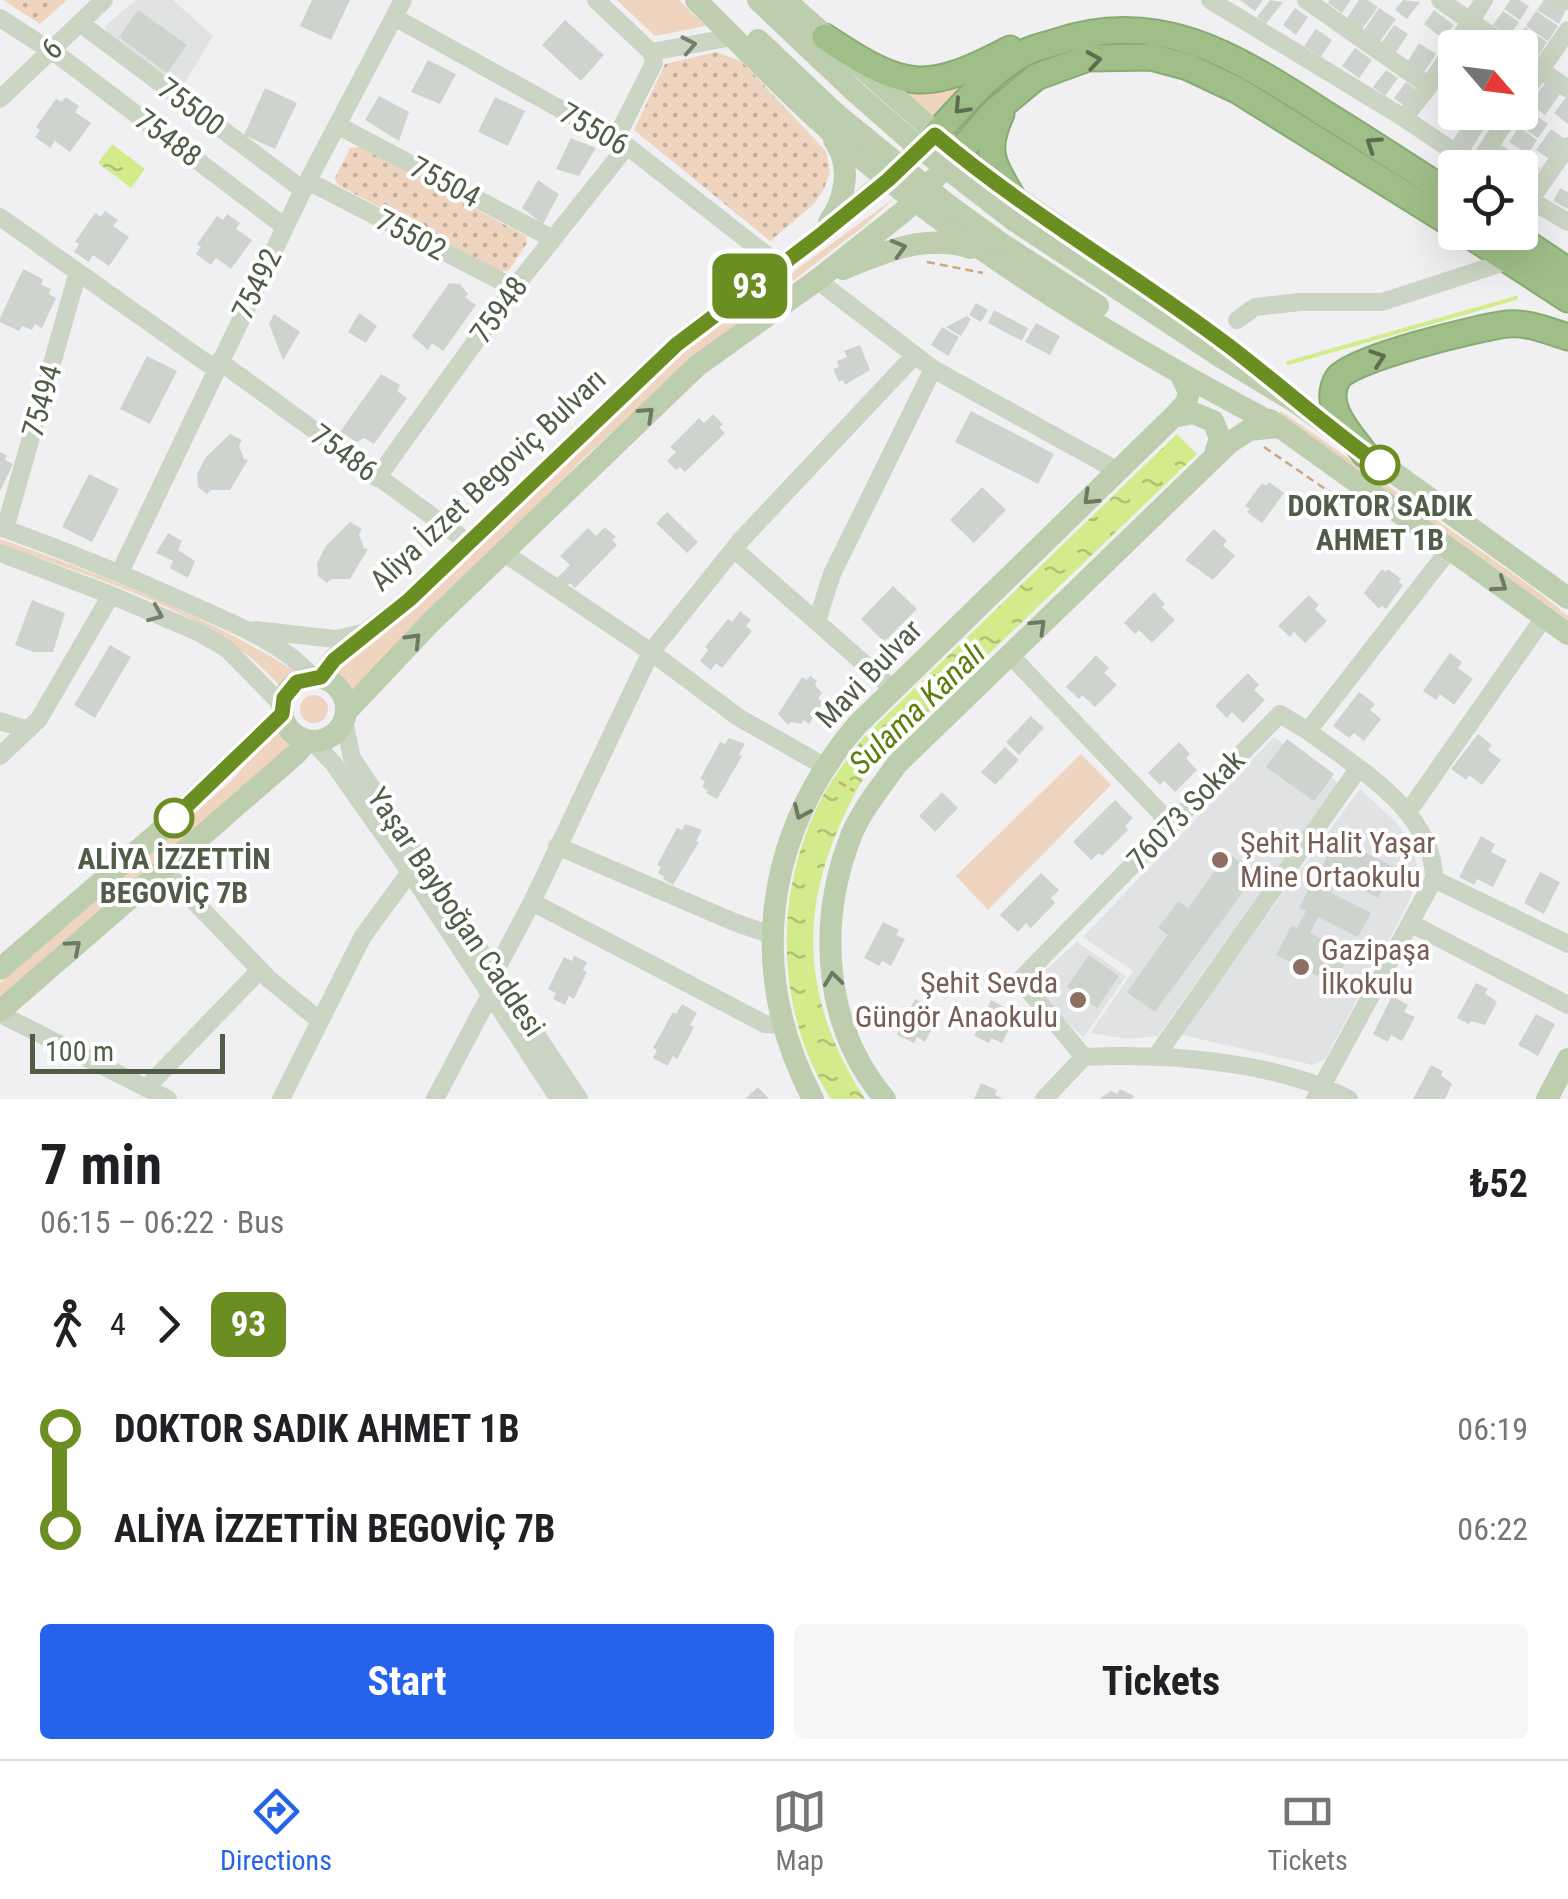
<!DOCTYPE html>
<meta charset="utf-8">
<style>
:root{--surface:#fff;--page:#f6f6f6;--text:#202124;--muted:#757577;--line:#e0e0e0;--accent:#2563eb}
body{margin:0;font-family:"Roboto Condensed",sans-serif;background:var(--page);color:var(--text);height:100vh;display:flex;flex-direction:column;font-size:38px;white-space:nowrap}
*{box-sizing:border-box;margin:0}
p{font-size:32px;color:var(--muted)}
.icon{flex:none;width:55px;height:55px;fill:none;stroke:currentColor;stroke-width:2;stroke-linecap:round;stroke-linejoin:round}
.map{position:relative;height:1099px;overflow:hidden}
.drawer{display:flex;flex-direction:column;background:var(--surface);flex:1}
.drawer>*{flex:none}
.badge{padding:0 20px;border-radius:15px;font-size:35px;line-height:65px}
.needle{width:65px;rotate:118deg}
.tools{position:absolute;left:1438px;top:30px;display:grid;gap:20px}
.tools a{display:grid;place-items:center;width:100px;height:100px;border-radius:10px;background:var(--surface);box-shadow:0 10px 40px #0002;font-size:50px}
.scale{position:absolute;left:30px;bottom:25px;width:195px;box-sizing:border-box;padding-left:10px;border:5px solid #525d48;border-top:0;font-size:28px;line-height:35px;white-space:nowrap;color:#525d48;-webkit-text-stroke:8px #fff;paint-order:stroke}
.map>.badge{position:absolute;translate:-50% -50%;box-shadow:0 0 0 5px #fff}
.legs{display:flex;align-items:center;gap:15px;height:110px;padding:0 40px;font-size:32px}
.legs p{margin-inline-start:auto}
.headline{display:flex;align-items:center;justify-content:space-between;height:170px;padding:0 40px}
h1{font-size:55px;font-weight:700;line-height:75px}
.action{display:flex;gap:20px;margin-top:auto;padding:20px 40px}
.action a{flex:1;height:115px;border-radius:10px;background:var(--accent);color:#fff;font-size:40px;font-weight:700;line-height:115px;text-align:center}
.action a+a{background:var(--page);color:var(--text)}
ul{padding:0 40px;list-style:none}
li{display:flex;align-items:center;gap:35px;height:100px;font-size:38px}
li i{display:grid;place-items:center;width:15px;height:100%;margin:0 12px;background:currentColor}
li i::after{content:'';width:25px;height:25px;margin:-12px;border:8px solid;border-radius:50%;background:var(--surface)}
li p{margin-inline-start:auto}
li:first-child i{background:linear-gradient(#0000 50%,currentColor 0)}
li:last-child i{background:linear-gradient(currentColor 50%,#0000 0)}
.tab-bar{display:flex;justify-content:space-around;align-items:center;height:140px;border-top:2px solid var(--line);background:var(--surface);font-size:28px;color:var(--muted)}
.tab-bar a{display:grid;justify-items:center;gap:5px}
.tab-bar .selected{color:var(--accent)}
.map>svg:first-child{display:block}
</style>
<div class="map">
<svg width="1568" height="1099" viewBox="0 0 1568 1099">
<defs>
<pattern id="park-dots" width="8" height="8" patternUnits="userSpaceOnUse" patternTransform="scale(2.5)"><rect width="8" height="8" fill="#efd4bf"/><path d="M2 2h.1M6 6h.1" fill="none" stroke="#c4af9d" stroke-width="1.8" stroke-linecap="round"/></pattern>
<pattern id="water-ripples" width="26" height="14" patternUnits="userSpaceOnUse" patternTransform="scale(2.5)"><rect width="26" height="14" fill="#d2ec8c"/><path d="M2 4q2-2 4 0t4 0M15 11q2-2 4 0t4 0" fill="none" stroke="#adc274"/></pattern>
</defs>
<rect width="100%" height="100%" fill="#f0f0f2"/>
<path fill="#e1e2e3" d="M136,0H173L213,36L181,89L105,32L106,25Z
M1274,737L1338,783L1158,1036L1128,1039L1090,1033L1133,971L1083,937Z
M1360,789L1395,821L1411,843L1419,874L1408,904L1325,1059L1313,1065L1182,1035V1031Z
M1077,942L1126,976L1084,1037L1056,1013L1038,987L1040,975Z"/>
<path fill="#efd4bf" d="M617,0H679L706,26L655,36Z
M972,79L933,121L900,90H932Z
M897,196L864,226L692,359L586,456L348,694L332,675L685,351Z
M1281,411L1532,587L1568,616V620L1279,414Z
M0,539C103,575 207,615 299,674L283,690C223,614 90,577 0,544Z
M300 709a14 14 0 1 1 28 0a14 14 0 1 1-28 0Z
M280,726L297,742L0,997V983L231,781Z
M1081,754L1111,785L988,910L956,876Z"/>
<path fill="url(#park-dots)" d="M3,0H67L40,24Z
M716,52L741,61L826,151L830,172L824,189L813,205L770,241L634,130L665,64Z
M360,147L526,236L527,243L509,270L501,272L338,185L335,178L350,148Z"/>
<path fill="url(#water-ripples)" d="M112,144L145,169L131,188L98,163Z
M1177,434L1197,454L869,769C800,884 791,984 865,1099H831C772,1008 773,881 828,787C838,770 852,753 864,737Z"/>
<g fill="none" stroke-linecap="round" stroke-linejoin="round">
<path stroke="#d2ec8c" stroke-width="4" d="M1288,363L1516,298"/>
</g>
<path fill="#ced4cd" d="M312,0H350L331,40L300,26Z
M1240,0H1263L1255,11Z
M1270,0L1283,2L1266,24L1257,17Z
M1330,0H1351L1342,13L1328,3Z
M1359,0H1368L1378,7L1362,29L1347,18Z
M1403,0L1420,2L1407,19L1395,10Z
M1510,0H1520L1529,6L1520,20L1504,9Z
M1544,0H1559L1568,6L1559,24L1537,10Z
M1295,8L1308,17L1296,35L1283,25Z
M1379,8L1396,19L1378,44L1362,33Z
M138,10L187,45L167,73L119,37Z
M1434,10L1454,25L1443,39L1424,24Z
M1503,11L1519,22L1509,36L1493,25Z
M1536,11L1558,26L1548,41L1526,26Z
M565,20L604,55L581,81L542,45Z
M1394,25L1408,34L1396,52L1382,42Z
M1525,27L1547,42L1538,56L1516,41Z
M1316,29L1332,40L1321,57L1304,46Z
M1419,43L1436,54L1424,72L1408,61Z
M1355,48L1372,60L1359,78L1342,66Z
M428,60L456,74L440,104L411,92Z
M1386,70L1398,78L1385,96L1373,87Z
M1445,81L1455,85V98L1440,89Z
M1406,82L1417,90L1406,107L1394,98Z
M1545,83L1560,94L1545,115L1530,104Z
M265,88L297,103L275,149L244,135Z
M1568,95V124L1554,113Z
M379,96L409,112L399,141L365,120Z
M66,97L79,106L75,112L91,123L70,152L55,141L50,148L35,137L40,130L36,127L56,99L62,102Z
M495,97L525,111L508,146L478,132Z
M1526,109L1548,124L1538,138L1517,124Z
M1464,123L1483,130L1469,153L1452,142Z
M1519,127L1537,140L1528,154L1509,142Z
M1551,129L1564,138L1549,159L1536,150Z
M571,138L596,148L579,176L556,169Z
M1501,145L1518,156L1511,168H1496L1489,163Z
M1523,157L1540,168L1528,186L1520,180V168H1516Z
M538,180L559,194L543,224L522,208Z
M1560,188L1568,192V209L1553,201Z
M105,211L118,220L113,226L129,237L109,266L93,255L89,262L74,252L79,244L75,242L95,213L101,217Z
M227,214L240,223L236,229L252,240L231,269L216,258L211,265L196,254L201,247L197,244L217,216L223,220Z
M23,269L43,279L41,285L51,289L49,294L56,298L42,328L35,324L32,330L22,326L19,331L0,322V318Z
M449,283L460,284L468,294L465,297L476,305L443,351L432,343L428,350L412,336Z
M976,303L988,310L981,322L969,315Z
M994,310L1028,328L1022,341L988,323Z
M359,313L377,326L366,343L348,332Z
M274,314L300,332L283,360L269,324Z
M967,316L971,319L961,336L946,327Z
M1036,323L1060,336L1050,355L1025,342Z
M942,327L959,337L948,356L931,345Z
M860,345L870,370L845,385L843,380L839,382L833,369L839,367L837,361L847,357L844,351Z
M147,356L177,371L150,424L120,409Z
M381,374L400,385L397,391L407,398L374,444L364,438L357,442L340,432Z
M971,411L1054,454L1038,484L955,442Z
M713,414L723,424L719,427L725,433L685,472L680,467L676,470L667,461L676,452L670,447L699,418L704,423Z
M230,434L242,440L239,446L244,459L248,460L230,490H211L207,494L198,487L197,474L206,457Z
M0,452L7,455L5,460L13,464L0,491Z
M89,474L119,489L92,542L62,527Z
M1269,482L1284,493L1262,523L1247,512L1250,509L1245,506L1262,483L1266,486Z
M982,487L1006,510L974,543L950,520Z
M667,512L698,542L687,553L656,523Z
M350,522L362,529L359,535L364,548L368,549L350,579H331L327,583L318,576L317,563L326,546Z
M605,527L616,537L612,540L617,545L575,588L570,583L566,587L557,578L570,565L560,556L588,528L596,536Z
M1214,529L1227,541L1223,545L1235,556L1213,580L1185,560Z
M168,533L182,541L178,550L195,561L188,578L170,568L173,561L156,553Z
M1382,569L1386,572L1388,569L1401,579L1399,582L1403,585L1386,609L1382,606L1379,609L1364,593Z
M893,586L917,609L884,642L861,619Z
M1154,592L1165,604L1162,607L1175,620L1152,643L1139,630L1135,634L1124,623Z
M1309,595L1319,605L1315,609L1327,621L1305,643L1294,632L1290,637L1278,626Z
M32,600L65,613L53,652H34L15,645Z
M740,611L751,620L746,626L752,631L722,668L716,663L711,670L700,661L708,650L705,647L728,619L732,622Z
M110,645L131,657L95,718L74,705Z
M1450,653L1462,662L1458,668L1473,679L1454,705L1440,694L1436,700L1423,691Z
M1096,655L1109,668L1104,673L1117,685L1095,707L1082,695L1079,699L1066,687Z
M1248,673L1259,685L1254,690L1265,700L1243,723L1232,712L1227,718L1215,706Z
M810,676L817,681L815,685L822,693L818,699L823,702L809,724L804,720L801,724L791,722L788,725L778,714L802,677L807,680Z
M1359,692L1375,704L1370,710L1381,719L1364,741L1354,733L1349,738L1333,726Z
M1031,716L1044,728L1019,755L1006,742Z
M1478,734L1492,745L1488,750L1501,760L1482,785L1469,775L1466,780L1451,769Z
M729,738L745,744L739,754L742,756L717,799L706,793L708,791L702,787L705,781L700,779L720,742L725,744Z
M1287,739L1334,774L1314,801L1266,767Z
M1179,742L1190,754L1186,758L1197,770L1175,792L1164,781L1160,785L1148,773Z
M1005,747L1019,760L995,785L981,772Z
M942,792L958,808L935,832L919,816Z
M1115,800L1133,818L1125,826L1128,830L1102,856L1099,853L1091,860L1073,842Z
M685,824L702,830L696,841L699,842L673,885L663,879L664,877L658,873L661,867L657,865L677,828L682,830Z
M1481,836L1495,844L1491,852L1507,860L1493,887L1477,879L1474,885L1459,877Z
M1336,838L1394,867L1378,898L1339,878L1331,893L1371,913L1358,937L1318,917L1310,933L1350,954L1334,984L1276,955L1292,925L1297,928L1306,911L1299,908L1312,883L1319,887L1327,872L1321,868Z
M1228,853L1256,874L1155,1012L1127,992L1168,935L1158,928L1178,901L1188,908Z
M1540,872L1560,882L1544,914L1524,903Z
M1041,873L1059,890L1051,898L1055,903L1031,928L1026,923L1018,932L1000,915Z
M883,922L899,930L896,935L905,939L891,966L882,961L879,966L864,958Z
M1089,955L1119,976L1097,1008L1067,987Z
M574,956L587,962L583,970L587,972L574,999L569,996L565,1005L553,999L556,993L548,989L564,957L572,961Z
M1476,983L1488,989L1485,993L1497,1002L1485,1025L1471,1021L1469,1024L1457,1018Z
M1392,996L1408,1005L1404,1012L1415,1017L1402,1041L1391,1035L1388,1042L1373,1034Z
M915,999L931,1007L929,1012L938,1017L925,1042L917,1037L914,1043L897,1035Z
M991,1000L1006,1008L1004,1012L1015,1017L1002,1043L991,1038L989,1043L974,1036Z
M682,1004L697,1013L690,1025L694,1027L677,1059L673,1056L668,1066L653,1058L657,1050L653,1048L673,1012L676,1014Z
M1536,1014L1555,1024L1538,1056L1518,1045Z
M1431,1065L1443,1071L1441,1075L1452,1084L1445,1099H1413Z
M981,1083L997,1090L995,1095L1003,1099H974Z
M758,1087L769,1099H745Z
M1120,1089L1134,1096L1132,1099H1099L1111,1091L1117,1094Z"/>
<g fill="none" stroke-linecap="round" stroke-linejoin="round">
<g stroke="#8aaa73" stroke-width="29">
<path id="highway" d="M825,37C905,90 924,94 1010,49
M1001,114C984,150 992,162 1011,195
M935,135C961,107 990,71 1024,53C1033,48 1044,46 1053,43C1161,5 1239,59 1327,115C1370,142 1412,169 1455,197
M958,154L994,112L1036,77L1088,58L1151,57L1188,67L1237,90L1455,226
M1465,232L1568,299
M1510,232L1568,271
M1365,454C1350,434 1321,405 1338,378C1350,359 1480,327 1507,324C1529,322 1548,331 1568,337"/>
</g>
<path stroke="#cea876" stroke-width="2.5" stroke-dasharray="8 5" stroke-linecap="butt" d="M927,262L983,273
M1264,447L1369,519L1371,516
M839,782L854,791"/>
<path stroke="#cbd5c3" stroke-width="18" d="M596,0L651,52L733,37
M1210,0L1404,118L1478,168
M1306,0L1429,86
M1440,0L1509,48
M1567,0L1568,1
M394,17L627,146L778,264
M0,18L62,58L285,227
M80,23L303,190
M1520,55L1568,89
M0,99L104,0
M1520,100L1568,30
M1404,118L1429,86L1484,0
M337,125L553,239
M615,140L654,63L651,52
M1476,166L1512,112
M308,181L514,288
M1521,195L1568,222
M1530,200L1568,146
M0,217L215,369
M817,280L933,369L1118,471
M1237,320L1255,307L1300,302H1382L1508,261
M219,361L469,543
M377,478L514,288L627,146
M0,527C66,551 130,577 194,606C236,625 281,642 313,677
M5,529L78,272
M734,549L893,689
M0,553L111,595L200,633L227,649L283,706
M504,553L651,652L738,717L824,766
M120,572L303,190L403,0
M817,621L832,574L933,369
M255,630L335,639L363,633
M1010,655L1171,824
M0,721L28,730
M344,721L352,758L579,1099
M1308,731C1357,768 1434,811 1434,879L1568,944
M312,741L333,763L410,872L559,1099
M0,756L39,719L111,595
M1408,812L1545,616
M557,846L734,922L774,936
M163,869L269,979L320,1021
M532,902L765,1024L783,1025
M1410,923L1568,1005
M496,970L532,902L651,652L741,540L915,355
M0,1014L168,1099
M1157,1055L1358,769
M1084,1057C1165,1053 1276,1061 1349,1099
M146,1088L260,970
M281,1099L363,936L410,872
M435,1099L491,993
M1044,1099L1084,1057L1020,980L1280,714L1308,731L1449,550
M1315,1099L1434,879"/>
<path stroke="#bdceaf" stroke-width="22" d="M696,0C753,57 809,116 872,167C996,268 1135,351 1276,425
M758,0L854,91
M785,0L979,171L1163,300
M758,40L835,113
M1015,221L1221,357L1297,403L1568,598
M829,222C846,198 852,165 834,140
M999,242L1098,306
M843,269C884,252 927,233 971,248
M1173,417L1193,413L1213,421L1220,438L1214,457
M1270,420L1568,634
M282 709a32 32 0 1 1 64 0a32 32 0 1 1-64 0Z
M321,677L334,659L409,600L676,345L818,237L888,179L935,135
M347,711L431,622L697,366L817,280L903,212L956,156
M0,969L158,833L283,713
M0,1011L296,754L307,741
M813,1099C746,971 764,835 857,725L1173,417L1186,403L1189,392L1180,373
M885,1099C823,1026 817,923 851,836C862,809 881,787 897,764L1229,443L1249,430L1279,427
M1547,1099L1568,1059"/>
<use href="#highway" stroke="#9fbe88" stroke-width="25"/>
<path stroke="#bdceaf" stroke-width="22" d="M854,91L910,140L1015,221
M835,113L948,205L999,242"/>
</g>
<defs><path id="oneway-chevron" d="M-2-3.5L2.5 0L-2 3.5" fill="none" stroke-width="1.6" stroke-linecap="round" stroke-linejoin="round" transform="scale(2.5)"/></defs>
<g stroke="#76816d">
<use href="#oneway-chevron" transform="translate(689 45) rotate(-11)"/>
<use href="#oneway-chevron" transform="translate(156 614) rotate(23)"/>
</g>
<g stroke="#5e6c52">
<use href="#oneway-chevron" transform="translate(1094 60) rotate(-9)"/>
<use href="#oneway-chevron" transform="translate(961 107) rotate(133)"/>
<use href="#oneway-chevron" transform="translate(1373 144) rotate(-147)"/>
<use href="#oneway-chevron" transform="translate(1378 358) rotate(-19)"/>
</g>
<g stroke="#6d7962">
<use href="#oneway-chevron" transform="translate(899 248) rotate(-16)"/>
<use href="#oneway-chevron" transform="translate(647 414) rotate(-43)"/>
<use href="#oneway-chevron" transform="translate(1090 498) rotate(136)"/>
<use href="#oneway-chevron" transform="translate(1500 585) rotate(35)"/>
<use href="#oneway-chevron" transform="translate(1039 626) rotate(-44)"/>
<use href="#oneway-chevron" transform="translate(414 640) rotate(-46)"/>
<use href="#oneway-chevron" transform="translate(801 812) rotate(114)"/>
<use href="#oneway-chevron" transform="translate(74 947) rotate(-41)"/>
<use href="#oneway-chevron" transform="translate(833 979) rotate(-97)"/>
</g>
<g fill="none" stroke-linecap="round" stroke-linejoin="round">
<g stroke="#fff" stroke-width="22">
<path id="line-1" d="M174,818L282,714L284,698L297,682L321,677L334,660L409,600L676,345L818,237L888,180L935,135C1027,213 1133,273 1229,346C1280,385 1328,428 1380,465"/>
</g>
<use href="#line-1" stroke="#6b8e23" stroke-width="15"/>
</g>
<g fill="#fff" stroke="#6b8e23" stroke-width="5">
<circle cx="1380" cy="465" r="18"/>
<circle cx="174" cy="818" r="18"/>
</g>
<g fill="#8d6e63" stroke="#fff" stroke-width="4">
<circle cx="1220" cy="860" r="10"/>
<circle cx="1301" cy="967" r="10"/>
<circle cx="1078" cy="1000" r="10"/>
</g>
<g text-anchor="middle" stroke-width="8" stroke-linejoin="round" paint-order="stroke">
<g font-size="30" fill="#525d48" stroke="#fff">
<text transform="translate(52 49) rotate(-43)" y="10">6</text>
<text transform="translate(191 107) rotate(37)" y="10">75500</text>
<text transform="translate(594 129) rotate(30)" y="10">75506</text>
<text transform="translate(168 138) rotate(37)" y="10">75488</text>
<text transform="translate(445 182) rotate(28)" y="10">75504</text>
<text transform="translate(411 235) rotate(28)" y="10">75502</text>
<text transform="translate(257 284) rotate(-64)" y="10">75492</text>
<text transform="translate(499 310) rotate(-54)" y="10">75948</text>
<text transform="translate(42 401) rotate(-74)" y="10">75494</text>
<text transform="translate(344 453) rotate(36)" y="10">75486</text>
<text transform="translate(488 480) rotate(-43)" y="10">Aliya İzzet Begoviç Bulvarı</text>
<text transform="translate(869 674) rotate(-46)" y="10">Mavi Bulvar</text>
<text transform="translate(1186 810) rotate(-46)" y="10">76073 Sokak</text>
<text transform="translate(456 912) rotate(56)" y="10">Yaşar Bayboğan Caddesi</text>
</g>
<g font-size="30" font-weight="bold" fill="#525d48" stroke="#fff">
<text x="1380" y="516">DOKTOR SADIK<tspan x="1380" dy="34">AHMET 1B</tspan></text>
<text x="174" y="869">ALİYA İZZETTİN<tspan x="174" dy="34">BEGOVİÇ 7B</tspan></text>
</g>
<g font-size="30" fill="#785e54" stroke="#fff" text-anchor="start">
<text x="1240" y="853">Şehit Halit Yaşar<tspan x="1240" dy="34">Mine Ortaokulu</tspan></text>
<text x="1321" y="960">Gazipaşa<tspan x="1321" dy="34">İlkokulu</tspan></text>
<text x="1058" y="993" text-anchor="end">Şehit Sevda<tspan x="1058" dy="34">Güngör Anaokulu</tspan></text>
</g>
<g font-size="32" font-style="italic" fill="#5f7e0e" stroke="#fff">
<text transform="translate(917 708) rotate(-44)" y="11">Sulama Kanalı</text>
</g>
</g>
</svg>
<div class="tools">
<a><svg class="needle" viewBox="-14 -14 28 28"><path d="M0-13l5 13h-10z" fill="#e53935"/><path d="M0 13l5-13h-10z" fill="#757577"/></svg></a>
<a><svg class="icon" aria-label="locate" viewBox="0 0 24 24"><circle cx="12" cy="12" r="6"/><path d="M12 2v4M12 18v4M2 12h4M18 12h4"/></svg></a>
</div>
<div class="scale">100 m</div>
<b class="badge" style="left:750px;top:286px;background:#6b8e23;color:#fff">93</b>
</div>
<section class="drawer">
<div class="headline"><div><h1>7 min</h1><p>06:15 – 06:22 · Bus</p></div><b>₺52</b></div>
<div class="legs"><svg class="icon" aria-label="walk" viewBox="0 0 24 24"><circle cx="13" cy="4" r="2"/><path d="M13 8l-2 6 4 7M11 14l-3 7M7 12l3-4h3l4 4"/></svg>4<svg class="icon" aria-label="forward" viewBox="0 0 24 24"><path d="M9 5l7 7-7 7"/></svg><b class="badge" style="background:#6b8e23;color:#fff">93</b></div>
<ul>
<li><i style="color:#6b8e23"></i><b>DOKTOR SADIK AHMET 1B</b><p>06:19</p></li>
<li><i style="color:#6b8e23"></i><b>ALİYA İZZETTİN BEGOVİÇ 7B</b><p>06:22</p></li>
</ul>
<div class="action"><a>Start</a><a>Tickets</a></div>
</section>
<nav class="tab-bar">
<a class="selected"><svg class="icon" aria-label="directions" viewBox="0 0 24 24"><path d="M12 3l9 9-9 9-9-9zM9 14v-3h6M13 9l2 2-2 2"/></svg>Directions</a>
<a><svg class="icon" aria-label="map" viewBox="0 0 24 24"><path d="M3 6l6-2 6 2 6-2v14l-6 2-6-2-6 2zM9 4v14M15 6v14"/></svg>Map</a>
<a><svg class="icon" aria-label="tickets" viewBox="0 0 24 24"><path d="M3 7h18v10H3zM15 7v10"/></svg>Tickets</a>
</nav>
